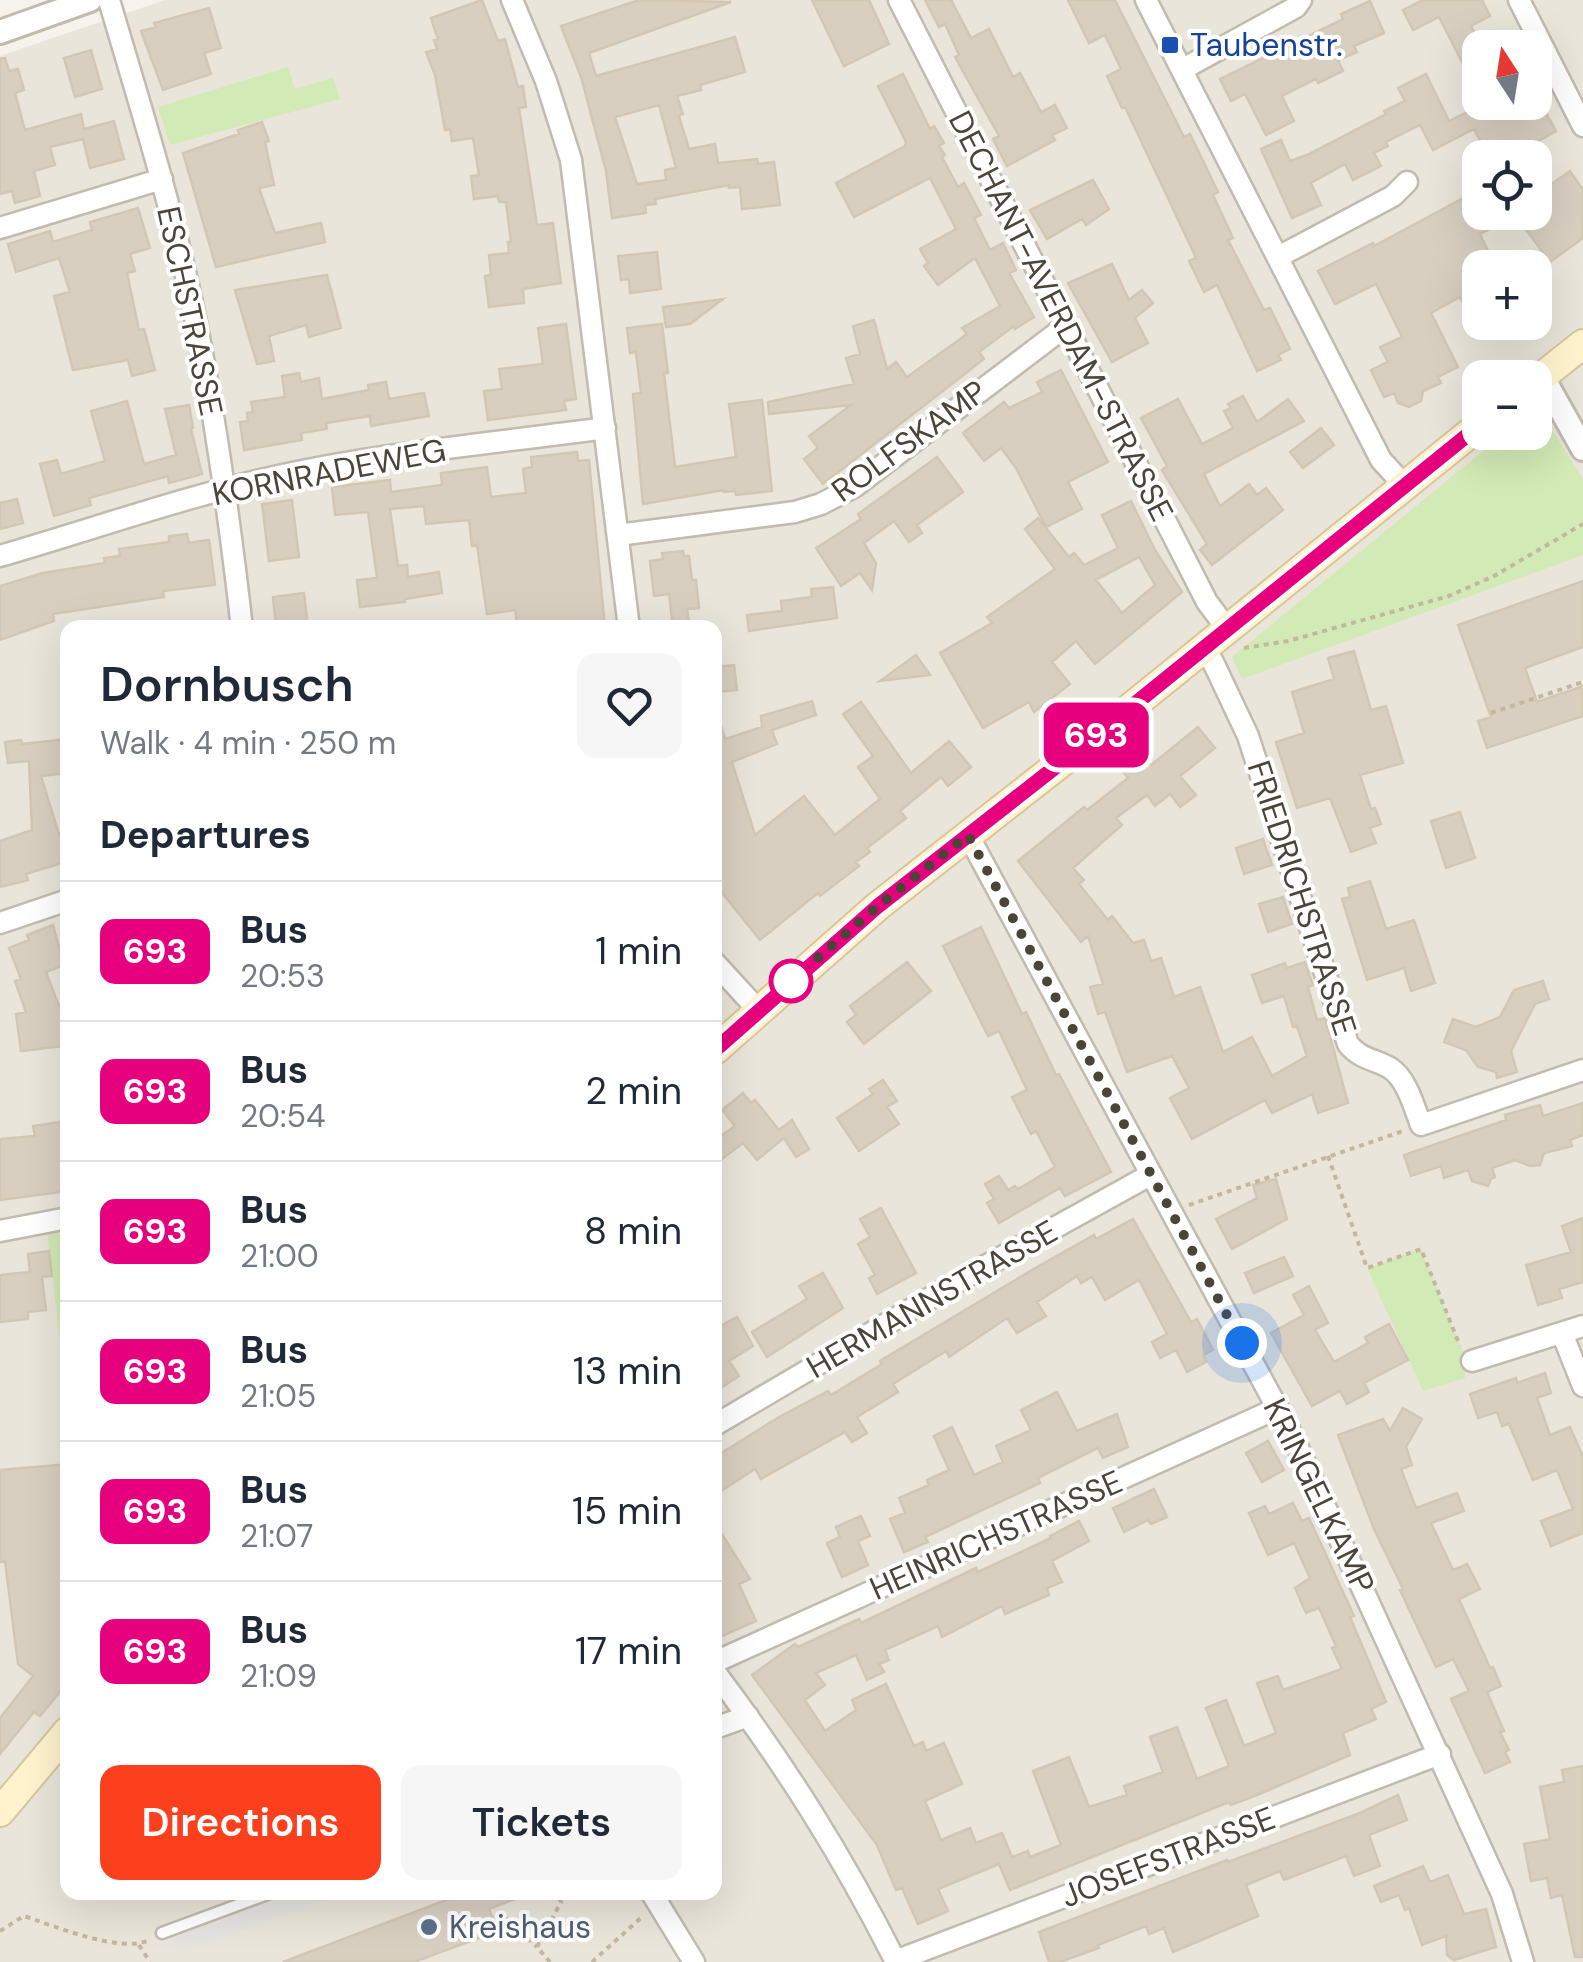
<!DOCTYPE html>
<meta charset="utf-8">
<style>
:root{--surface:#fff;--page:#f6f6f7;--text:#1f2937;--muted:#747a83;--line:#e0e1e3;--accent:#fc3f1d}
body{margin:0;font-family:"DM Sans",sans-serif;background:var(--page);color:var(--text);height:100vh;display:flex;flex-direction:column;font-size:38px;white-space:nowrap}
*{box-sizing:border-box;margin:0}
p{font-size:32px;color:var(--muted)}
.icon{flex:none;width:55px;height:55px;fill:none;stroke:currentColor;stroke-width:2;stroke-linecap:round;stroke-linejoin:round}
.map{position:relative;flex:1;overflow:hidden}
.details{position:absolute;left:60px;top:620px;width:662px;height:1280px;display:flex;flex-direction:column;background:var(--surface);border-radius:20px;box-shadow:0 10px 40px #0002}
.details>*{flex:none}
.badge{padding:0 20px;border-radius:15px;font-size:35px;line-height:65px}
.needle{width:65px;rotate:348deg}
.fabs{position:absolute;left:1462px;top:30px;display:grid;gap:20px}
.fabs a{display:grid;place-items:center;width:90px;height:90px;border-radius:20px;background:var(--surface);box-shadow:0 10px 40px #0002;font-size:50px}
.you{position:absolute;width:50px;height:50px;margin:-25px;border:8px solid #fff;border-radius:50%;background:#1a73e8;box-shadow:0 0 0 15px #1a73e833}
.map>.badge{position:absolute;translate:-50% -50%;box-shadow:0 0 0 5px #fff}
h2{padding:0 40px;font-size:38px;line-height:90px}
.round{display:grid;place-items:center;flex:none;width:105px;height:105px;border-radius:20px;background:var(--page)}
.head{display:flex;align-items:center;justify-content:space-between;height:170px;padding:0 40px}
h1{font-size:48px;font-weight:600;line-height:75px}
.button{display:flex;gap:20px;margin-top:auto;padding:20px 40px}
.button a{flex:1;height:115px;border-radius:20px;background:var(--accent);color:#fff;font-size:40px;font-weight:600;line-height:115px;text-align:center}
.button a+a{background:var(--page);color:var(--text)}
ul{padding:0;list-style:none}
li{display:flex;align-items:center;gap:30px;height:140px;padding:0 40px;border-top:2px solid var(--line)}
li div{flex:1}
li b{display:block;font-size:38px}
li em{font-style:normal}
li .badge{min-width:110px;font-weight:700;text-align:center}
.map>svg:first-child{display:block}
</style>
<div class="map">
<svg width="1583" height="1962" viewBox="0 0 1583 1962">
<rect width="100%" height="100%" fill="#f6f3ec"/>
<path fill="#eae5da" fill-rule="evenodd" d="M165,0H1583V1962H0V56ZM1480,48H1535V102H1480ZM1480,158H1535V212H1480ZM1480,268H1535V322H1480ZM1480,378H1535V432H1480ZM68,628H715V1892H68Z"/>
<path fill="#d2eab5" d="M288,67L295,89L333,78L340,99L170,145L158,107Z
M1537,406L1583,479V555L1242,679L1232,657L1505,433L1535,432Z
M67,1227L68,1365H63L47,1231Z
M1421,1249L1463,1352L1465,1378L1423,1391L1367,1268Z"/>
<path fill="#e5e3e0" d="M298,1892L347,1893L178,1954L172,1938Z"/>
<path fill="#d8cfc1" stroke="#d3c7b4" stroke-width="2.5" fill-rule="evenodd" d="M482,0L498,41L505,39L518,87L523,86L526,107L519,108L537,225L553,223L561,283L523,289L524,303L489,307L485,276L491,275L489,255L509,253L508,242H511L506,202H499L498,196L474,199L471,176L479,175L473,138L452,141L450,129L445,130L435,75L426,52L437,49L434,40L438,39L431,18Z
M639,0L731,2L589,53L596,76L735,37L745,72L700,85L701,90L677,96L683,114L679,116L689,149L715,144L718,163L757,159L758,164L774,162L780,205L742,209L740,187L729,188V185L655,199L656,204L645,205L646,213L612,218L606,171L581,77L561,26ZM659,105L676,168L665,170L666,180L637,184L615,117Z
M812,0H869L889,44L844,66Z
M925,0H951L971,38L989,29L1013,77L1020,73L1041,112L1055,105L1067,128L1052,135L1055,140L1007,166L993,139L999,136L955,57L959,55L945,24L939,27Z
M1068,0H1115L1184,137L1190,134L1218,192L1213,195L1233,238L1228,240L1264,310L1270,308L1290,349L1278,355L1281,360L1257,371L1217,285L1204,292L1189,261L1196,258L1191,247L1125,107L1122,108L1107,76L1121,69L1105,35L1089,43Z
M1423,0H1482L1490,16L1471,26L1480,43V55L1463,64L1439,17L1413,30L1403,10Z
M1370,1L1384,33L1354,46L1357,52L1338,60L1343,71L1318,83L1316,79L1282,96L1294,121L1266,135L1245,94L1231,101L1220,79L1343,19L1341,14Z
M209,8L221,48L204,53L211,74L163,90L141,31L156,27L154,23Z
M91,50L102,89L75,97L64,58Z
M5,58L9,71L18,69L24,90L15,93L25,130L81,114L84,129L114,121L124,159L90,168L83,139L50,147L55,165L34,171L40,196L15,203L12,191L0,194V59Z
M903,74L930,129L934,126L944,143L939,146L945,155L942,157L958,187L964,183L981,215L974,218L990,250L1003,243L1016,270L1009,273L1034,317L1015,329L1014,326L979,352L984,359L823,484L804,459L818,448L809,436L851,405L769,414L768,402L854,384L846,358L860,354L853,326L874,320L887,369L896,362L907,377L967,334L962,328L1000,306L975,258L938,285L924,266L928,263L920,249L956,229L930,178L854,217L836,183L905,146L906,142L878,86Z
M1426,74L1449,121L1488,102H1540L1556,131L1509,158H1489L1474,129L1433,150L1420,125L1386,142L1388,146L1374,153L1381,166L1353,180L1345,164L1311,183L1321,205L1292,218L1261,149L1281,140L1290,161L1307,155L1386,114L1384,111L1405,101L1398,88Z
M262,122L269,141L265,142L274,185L259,188L275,233L321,223L325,242L216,267L183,153L239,134L238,130Z
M1570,171L1583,190V238L1550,262L1516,216L1480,234L1496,268H1480V339L1460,297L1431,313L1458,367L1438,377L1441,383L1423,391L1421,401L1409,407L1398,403L1394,393L1384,397L1371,370L1388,362L1380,347L1402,337L1376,284L1335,304L1318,271L1373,243L1374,246L1480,189V212H1535V196Z
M1093,180L1109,209L1086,225L1082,219L1047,239L1030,210Z
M138,208L150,248L130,254L135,271L127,273L139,330L144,329L155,370L132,376L128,360L73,370L54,296L70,292L59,258L16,272L8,244L50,231L53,242L92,230L90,222Z
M657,252L661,289L630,293L629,279L621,280L618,256Z
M1112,264L1129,300L1142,290L1153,303L1135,318L1148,343L1112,362L1068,283Z
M327,275L341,328L309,337L306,325L269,336L274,361L257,364L235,290Z
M723,299L690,324L666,327L663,307Z
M566,324L576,399L564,401L566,410L488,420L484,391L502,389L499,369L543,364L538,328Z
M662,324L668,373H664L675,467L736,457L729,404L762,400L772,491L736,495L735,491L724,492V490L643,504L633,394L641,393L636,352L630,353L627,328Z
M1061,370L1108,462L1068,482L1082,509L1046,527L1016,468L1001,448L984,461L963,433L1004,402L1009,408L1042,392L1037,382Z
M299,373L301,382L319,378L322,399L369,390L368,385L386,382L389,399L424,393L429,416L371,426L370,416L326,423L327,429L301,433L302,440L244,450L240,422L248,421L247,413L253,412L251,402L285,397L282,376Z
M1243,396L1257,422L1288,399L1304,421L1204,474L1220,506L1249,484L1257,495L1266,488L1283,510L1212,565L1200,550L1207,544L1162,470L1167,466L1141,418L1178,399L1202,444L1233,428L1224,411L1231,408L1228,404Z
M127,401L144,464L176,455L165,409L189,405L193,428L191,429L202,474L169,483L168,476L89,498L91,505L54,516L40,464L57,460L61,474L105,461L91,411Z
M1321,428L1334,445L1303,468L1290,452Z
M577,452L578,461L589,460L605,628H528V623L517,624L515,610L487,614L477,545L472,546L469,520L426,524L424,506L390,509L398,566L407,565L408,577L439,572L442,593L405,599V602L360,607L357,580L377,578L368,512L335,515L332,487L390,480L391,492L442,485L441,473L487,467L491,497L526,493L523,469L532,467L531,457Z
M937,457L963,492L917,525L922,533L909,542L894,521L864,543L876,563L872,590L860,573L841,586L816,548L861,519L858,514Z
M17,499L23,523L0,529V503Z
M292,500L299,557L269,561L262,504Z
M1131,501L1155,550L1182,592L1095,664L1076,641L1052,662L1070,684L1034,712L1029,702L983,728L940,653L992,623L987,617L1055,569L1025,529L1038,518L1069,557L1074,553L1084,565L1118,548L1102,515ZM1139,557L1155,585L1122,613L1096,580Z
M187,534L189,543L209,540L215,585L163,591L164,597L53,614L54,621L0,640V586L43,573L105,563L104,558L120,556L119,549L169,542V536Z
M683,551L684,556H689L692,580H696L699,608L687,609L690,628H673L669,594L654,596L650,561L663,559L662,553Z
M1583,581V647L1525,668L1537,702L1583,686V716L1487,748L1478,721L1491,717L1458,625Z
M833,587L837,618L749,631L747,615L782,611L781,601L812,597L811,589Z
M304,593L308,628H276L273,597Z
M1354,651L1371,710L1386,706L1403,763L1360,775L1371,809L1375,808L1381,824L1370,828L1376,843L1351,852L1330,798L1297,808L1276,742L1304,733L1292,692L1334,679L1328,658Z
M916,655L930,675L880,681Z
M734,665L737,690L715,692V667Z
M812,701L816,715L772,730L777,744L732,762L755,835L804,796L835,835L880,799L858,767L873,756L843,714L861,702L911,773L949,741L971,767L948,786L941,777L900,811L906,818L867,848L870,852L856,862L859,866L820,896L818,893L760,940L715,884V720L719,719L725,739L762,727L761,716Z
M1198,727L1215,748L1180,776L1196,795L1180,807L1170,794L1155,806L1147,795L1116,818L1122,825L1073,868L1084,880L1079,884L1108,920L1112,916L1133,943L1144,940L1151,961L1161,958L1174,997L1200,987L1223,1052L1252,1037L1272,1076L1307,1056L1297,1026L1293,1027L1284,996L1262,1003L1252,975L1285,963L1287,968L1305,962L1313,985L1308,987L1317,1020L1325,1018L1348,1103L1318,1113L1312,1094L1272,1113L1265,1100L1192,1139L1170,1098L1189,1088L1172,1056L1127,1072L1105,1012L1098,1014L1090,987L1103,984L1088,936L1081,942L1018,861L1084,807L1087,810L1128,778L1124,773L1144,757L1151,765Z
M68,739V773L41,776L59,834L64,833L68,846V861L26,874L28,880L0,887V841L32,830L29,761L8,763L5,742L21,740L22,744Z
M1460,812L1475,858L1446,868L1431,821Z
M1263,839L1272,865L1244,874L1236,848Z
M1370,881L1386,929L1414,920L1435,983L1411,991L1404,968L1367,980L1342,899L1350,897L1348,888Z
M1283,897L1292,924L1268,932L1259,904Z
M53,925L64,965L46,972L59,1006H68V1030L62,1031L64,1046L21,1051L16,1014L26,1012L15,981L21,979L9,948L29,940L27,935Z
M981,927L1022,1014L1026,1012L1056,1075L1059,1074L1111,1172L1065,1196L1060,1188L999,1223L987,1203L994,1199L985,1184L999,1176L1008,1190L1015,1186L1018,1189L1055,1167L1036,1131L1031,1134L1012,1097L1027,1090L999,1031L988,1036L943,946Z
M907,962L931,991L864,1044L847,1022L856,1015L850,1006Z
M1543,981L1549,999L1535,1004L1511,1051L1517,1072L1497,1078L1496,1072L1478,1067L1466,1050L1444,1042L1453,1019L1476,1027L1500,1017L1514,990Z
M883,1080L897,1101L887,1107L899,1124L859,1151L837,1118L873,1094L869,1089Z
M743,1093L751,1103L755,1100L779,1130L792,1120L809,1149L796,1157L784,1138L757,1160L743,1143L722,1159L715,1149V1140L735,1126L722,1110Z
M1583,1103V1135L1570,1140L1572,1146L1544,1153L1540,1165L1530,1166L1515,1160L1492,1168L1495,1177L1491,1179L1488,1186L1472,1181L1468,1170L1444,1178L1441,1166L1411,1176L1404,1155L1506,1120L1505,1115L1540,1105L1543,1116Z
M68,1121V1191L0,1200V1139L35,1136L33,1126Z
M1276,1179L1287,1219L1232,1249L1216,1219L1257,1198L1253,1185Z
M881,1208L916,1273L877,1294L869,1278L875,1275L858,1244L870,1237L860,1219Z
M1583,1218V1282L1559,1289L1562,1298L1538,1305L1526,1265L1571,1252L1562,1226Z
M1133,1219L1191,1322L1197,1319L1213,1350L1203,1355L1206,1362L1187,1372L1176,1350L1160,1358L1152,1342L1167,1334L1139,1280L1105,1300L1092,1277L1081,1283L1077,1276L1037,1302L1046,1316L1017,1333L1007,1318L949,1357L946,1351L893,1384L898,1392L857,1417L867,1433L852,1442L845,1432L761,1479L755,1469L715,1495V1457L779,1417L828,1391L831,1395L882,1364L880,1361L1037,1267L1094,1235L1096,1239Z
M49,1251L52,1276L42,1277L46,1310L28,1312V1319L0,1322V1275L30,1272L28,1254Z
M1284,1257L1293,1276L1254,1293L1245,1273Z
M823,1273L843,1308L767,1357L752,1332L807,1299L799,1286Z
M1309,1286L1328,1323L1315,1330L1334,1362L1368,1343L1365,1337L1389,1324L1408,1360L1364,1383L1369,1392L1347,1404L1340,1391L1312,1406L1271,1333L1304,1315L1293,1295Z
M737,1317L753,1346L729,1361L739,1376L715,1392V1329Z
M1545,1373L1551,1393L1537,1398L1550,1435L1570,1427L1583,1457V1533L1551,1546L1541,1521L1573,1509L1557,1470L1533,1480L1509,1424L1502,1426L1497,1412L1478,1418L1470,1394L1516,1378L1517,1383Z
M1057,1392L1077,1431L1117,1414L1128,1447L1103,1458L1098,1448L1038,1478L1040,1483L925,1537L928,1542L904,1552L890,1519L905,1513L899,1498L929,1485L927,1480L949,1470L934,1436L952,1427L974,1475L1003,1462L996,1446L1031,1430L1021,1410Z
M1403,1408L1422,1419L1406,1447L1412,1465L1401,1469L1416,1508L1457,1493L1464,1511L1431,1523L1453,1570L1467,1564L1480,1589L1459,1599L1490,1668L1493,1667L1501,1686L1487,1692L1504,1731L1500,1732L1509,1750L1505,1752L1510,1762L1485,1773L1451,1699L1469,1691L1453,1659L1436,1667L1400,1590L1403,1589L1374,1529L1338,1435L1383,1419L1390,1431Z
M1268,1441L1284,1470L1262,1482L1246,1453Z
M68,1464V1682L40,1716L34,1712L0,1754V1718L33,1676L18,1664L5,1561L0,1562V1470Z
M1154,1489L1167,1517L1151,1524L1148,1520L1124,1532L1113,1508Z
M1293,1503L1302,1521L1309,1518L1354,1616L1350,1617L1386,1702L1371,1709L1376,1719L1343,1733L1350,1755L1257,1795L1231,1805L1229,1802L1010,1890L999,1864L938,1889L948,1911L918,1924L902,1888L896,1890L877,1845L752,1675L795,1644L798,1647L859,1619L861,1623L976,1568L978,1572L1051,1538L1050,1536L1079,1521L1089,1541L1052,1561L1062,1582L1047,1588L1049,1595L1005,1614L1002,1606L942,1637L938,1626L885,1650L889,1660L879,1664L884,1672L867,1680L856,1655L816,1673L825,1685L805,1700L825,1731L856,1710L852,1700L886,1684L914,1746L923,1742L926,1751L944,1743L962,1784L925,1801L941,1840L970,1828L976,1843L1002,1833L1012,1857L1028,1851L1030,1857L1061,1845L1033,1771L1069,1757L1089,1807L1127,1795L1124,1786L1163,1772L1150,1737L1177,1727L1197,1779L1229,1766L1206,1708L1226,1700L1244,1746L1276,1733L1257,1683L1278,1676L1283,1690L1342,1669L1332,1648L1336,1646L1319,1608L1306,1613L1295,1588L1310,1578L1294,1543L1268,1555L1249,1513L1265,1506L1269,1514Z
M861,1516L870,1536L858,1541L868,1565L842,1577L827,1543L840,1537L836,1527Z
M715,1523L750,1579L739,1584L756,1621L715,1639Z
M1583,1766V1957H1575L1562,1895L1551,1898L1547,1878L1531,1881L1524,1844L1550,1839L1540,1787L1564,1782L1562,1770Z
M1398,1795L1407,1820L1369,1835L1380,1866L1354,1876L1346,1856L1284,1880L1280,1871L1246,1885L1258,1916L1173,1952L1164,1928L1149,1934L1146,1926L1098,1945L1099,1948L1060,1962H1049L1039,1932L1227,1860L1228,1862L1360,1813Z
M1423,1866L1430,1882L1448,1875L1464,1914L1486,1909L1496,1947L1454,1960L1447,1955L1446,1936L1422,1945L1409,1908L1405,1910L1399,1895L1381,1902L1374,1886Z
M467,1892L528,1894L489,1909L495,1924L476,1931L479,1938L414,1962H283Z"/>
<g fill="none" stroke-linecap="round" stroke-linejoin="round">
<g stroke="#c2bbae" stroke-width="15">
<path id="service" d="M162,1933L273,1892"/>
</g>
<g stroke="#c2bbae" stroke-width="25">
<path id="minor" d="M109,0C140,105 173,210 195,317C216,420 230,523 242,628
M512,0L546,81L571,160L629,628
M899,0L1207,602L1228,630
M1146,0L1381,460L1404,485
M1519,0L1583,126
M1183,69L1296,7L1301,0
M0,228L162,179
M1278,257L1393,196L1407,182
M618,535L795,512L821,504L854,487L1066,326
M0,556C100,527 200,491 302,471C402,451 504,442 605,428
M1204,649L1213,662L1248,736L1348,1044C1360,1059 1374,1059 1390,1068C1407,1079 1414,1107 1421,1125L1583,1070
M968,835L1294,1439L1502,1894L1523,1962
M0,923L68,900
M715,963L759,1011
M0,1231L68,1218
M1562,1333L1583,1386
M1472,1361L1583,1326
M715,1425L971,1274L1150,1175
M715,1662L1278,1408
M715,1672C787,1768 842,1855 896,1962
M715,1728L748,1716
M651,1892L694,1962
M895,1961L1440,1754"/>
</g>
<g stroke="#c2bbae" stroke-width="28">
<path id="tertiary" d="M0,32L90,0
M1542,376L1583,449"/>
</g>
<g stroke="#d6c79b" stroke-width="32">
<path id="secondary" d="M1535,382L1583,344
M715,1050L878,906L1104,729L1480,425
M0,1812L68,1731"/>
</g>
<path stroke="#c4b79f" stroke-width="4" stroke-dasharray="5 5" stroke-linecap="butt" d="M1244,648L1288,641L1449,596L1494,576L1583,524
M1491,713L1583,682
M1328,1156L1367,1268L1421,1249L1460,1346
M1189,1205L1403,1131
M498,1911L537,1947
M0,1931L24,1916C54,1926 122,1954 149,1940
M139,1945L150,1962
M550,1962L537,1947L561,1902L556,1892
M592,1962L643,1916"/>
<use href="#service" stroke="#fff" stroke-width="10"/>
<use href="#minor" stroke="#fff" stroke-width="20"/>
<use href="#tertiary" stroke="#fff" stroke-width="22"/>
<use href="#secondary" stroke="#fff3cd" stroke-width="28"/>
</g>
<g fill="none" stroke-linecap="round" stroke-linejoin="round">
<g stroke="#fff" stroke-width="22">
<path id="line" d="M715,1050L878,906L1104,729L1480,425"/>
</g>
<use href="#line" stroke="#e6007e" stroke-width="15"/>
<path stroke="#4b4439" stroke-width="10" stroke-dasharray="0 18" d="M791,981L878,906L968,835L1242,1343"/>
</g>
<rect fill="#1a4fb4" stroke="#fff" stroke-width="4" x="1160" y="35" width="20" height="20" rx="5"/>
<circle fill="#fff" stroke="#e6007e" stroke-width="5" cx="791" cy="981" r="20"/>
<circle fill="#5c6f8a" stroke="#fff" stroke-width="4" cx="429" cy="1927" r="10"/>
<g text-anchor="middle" stroke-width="8" stroke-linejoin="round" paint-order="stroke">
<g font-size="32" fill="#164399" stroke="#fff" text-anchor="start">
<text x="1190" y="56">Taubenstr.</text>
</g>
<g font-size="32" fill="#4b4439" stroke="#fff">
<text transform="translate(190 311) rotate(78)" y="11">ESCHSTRASSE</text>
<text transform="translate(1061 316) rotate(63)" y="11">DECHANT-AVERDAM-STRASSE</text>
<text transform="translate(909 441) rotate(-36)" y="11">ROLFSKAMP</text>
<text transform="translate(329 472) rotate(-11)" y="11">KORNRADEWEG</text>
<text transform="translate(1302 898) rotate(72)" y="11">FRIEDRICHSTRASSE</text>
<text transform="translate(932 1299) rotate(-30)" y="11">HERMANNSTRASSE</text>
<text transform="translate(1319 1496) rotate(64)" y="11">KRINGELKAMP</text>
<text transform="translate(996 1535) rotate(-24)" y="11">HEINRICHSTRASSE</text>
<text transform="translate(1168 1857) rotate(-21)" y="11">JOSEFSTRASSE</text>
</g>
<g font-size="32" fill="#4e5e75" stroke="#fff" text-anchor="start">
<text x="449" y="1938">Kreishaus</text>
</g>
</g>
</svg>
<div class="fabs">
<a><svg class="needle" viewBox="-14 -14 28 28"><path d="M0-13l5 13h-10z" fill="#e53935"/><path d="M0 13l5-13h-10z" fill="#747a83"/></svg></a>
<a><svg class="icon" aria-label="locate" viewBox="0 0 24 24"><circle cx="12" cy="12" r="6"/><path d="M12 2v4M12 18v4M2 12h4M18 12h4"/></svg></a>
<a>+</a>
<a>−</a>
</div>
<div class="you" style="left:1242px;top:1343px"></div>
<b class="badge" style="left:1096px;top:735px;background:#e6007e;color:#fff">693</b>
<section class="details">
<div class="head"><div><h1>Dornbusch</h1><p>Walk · 4 min · 250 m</p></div><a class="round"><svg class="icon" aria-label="heart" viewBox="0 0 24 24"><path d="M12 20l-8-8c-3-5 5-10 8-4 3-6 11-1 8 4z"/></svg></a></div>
<h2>Departures</h2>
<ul>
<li><span class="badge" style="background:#e6007e;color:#fff">693</span><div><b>Bus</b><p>20:53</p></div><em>1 min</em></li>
<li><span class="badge" style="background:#e6007e;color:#fff">693</span><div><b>Bus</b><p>20:54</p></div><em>2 min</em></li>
<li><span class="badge" style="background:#e6007e;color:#fff">693</span><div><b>Bus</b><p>21:00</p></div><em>8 min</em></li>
<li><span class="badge" style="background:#e6007e;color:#fff">693</span><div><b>Bus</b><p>21:05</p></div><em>13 min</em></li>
<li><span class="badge" style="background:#e6007e;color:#fff">693</span><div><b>Bus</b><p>21:07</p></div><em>15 min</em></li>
<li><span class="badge" style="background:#e6007e;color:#fff">693</span><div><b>Bus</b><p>21:09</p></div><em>17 min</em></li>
</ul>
<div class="button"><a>Directions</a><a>Tickets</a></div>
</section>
</div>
